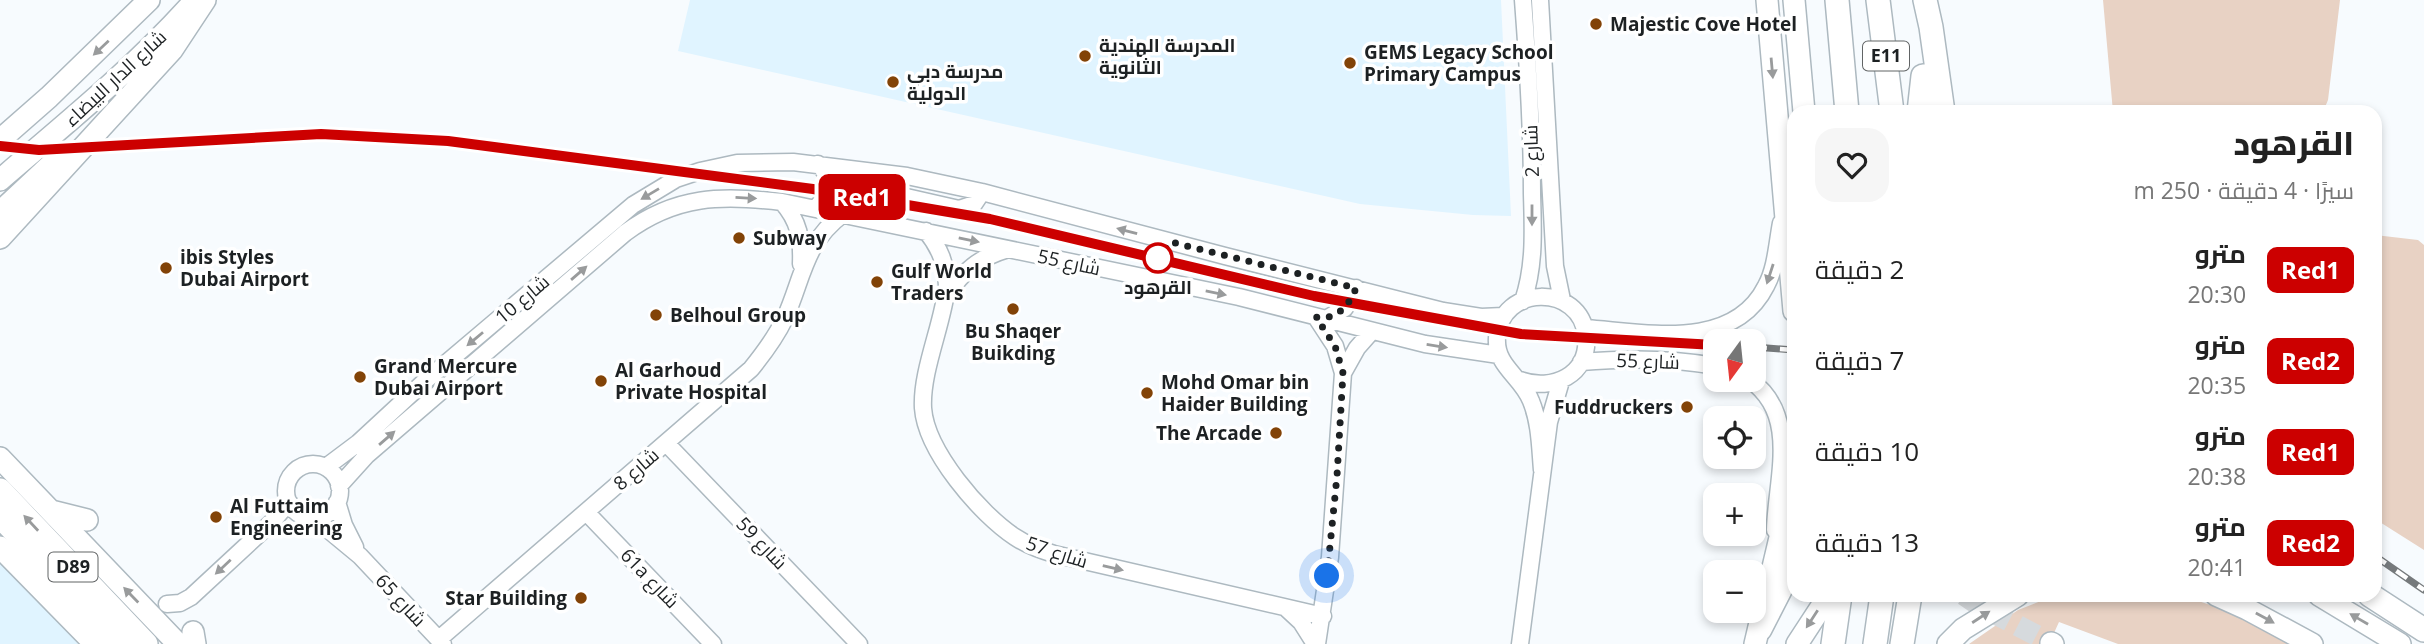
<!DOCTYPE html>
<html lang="ar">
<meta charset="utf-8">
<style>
:root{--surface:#fff;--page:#f6f6f6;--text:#222;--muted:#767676}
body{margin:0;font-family:"Open Sans",Cairo,sans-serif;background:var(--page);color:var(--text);direction:rtl;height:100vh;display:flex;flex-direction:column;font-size:26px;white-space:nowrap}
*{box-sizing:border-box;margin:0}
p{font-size:23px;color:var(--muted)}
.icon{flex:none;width:38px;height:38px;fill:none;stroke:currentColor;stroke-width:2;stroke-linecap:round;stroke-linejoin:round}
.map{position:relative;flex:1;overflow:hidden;direction:ltr}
.side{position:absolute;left:1787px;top:105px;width:595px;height:497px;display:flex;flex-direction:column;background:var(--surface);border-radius:21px;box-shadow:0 4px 10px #0003;direction:rtl}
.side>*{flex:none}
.badge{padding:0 14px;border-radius:10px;font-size:24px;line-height:46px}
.needle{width:46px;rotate:195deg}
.buttons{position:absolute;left:1703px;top:329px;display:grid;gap:14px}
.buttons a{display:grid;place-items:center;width:63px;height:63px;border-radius:14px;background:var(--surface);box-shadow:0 4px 10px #0003;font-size:35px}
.you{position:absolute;width:35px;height:35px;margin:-18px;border:5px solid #fff;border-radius:50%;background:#1a73e8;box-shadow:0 0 0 10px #1a73e833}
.map>.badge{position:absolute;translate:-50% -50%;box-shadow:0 0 0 4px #fff}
.round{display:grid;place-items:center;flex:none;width:74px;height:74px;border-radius:21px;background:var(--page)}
.head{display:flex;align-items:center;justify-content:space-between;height:119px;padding:0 28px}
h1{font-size:33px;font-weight:800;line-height:52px}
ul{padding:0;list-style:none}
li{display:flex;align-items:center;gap:21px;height:91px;padding:0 28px}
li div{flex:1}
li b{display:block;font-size:26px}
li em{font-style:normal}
li .badge{min-width:77px;font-weight:700;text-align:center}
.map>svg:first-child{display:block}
</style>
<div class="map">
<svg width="2424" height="644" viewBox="0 0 2424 644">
<rect width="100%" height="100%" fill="#f7fbfe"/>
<path fill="#e0f4ff" d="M690,0H1501L1511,216L1473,215L1360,204L678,51Z
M0,553L89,644H0Z"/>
<path fill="#e8d2c4" d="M2103,0H2340L2328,100L2323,112H2113Z
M2375,235L2418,240L2424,245V550L2375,519Z
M2056,595C2091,595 2136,591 2171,595C2211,600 2256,625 2292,644H2118L2059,622L2049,644H1969L2018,610Z"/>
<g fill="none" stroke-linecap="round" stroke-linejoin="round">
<path stroke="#d6dadd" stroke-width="21" stroke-dasharray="21 10" stroke-linecap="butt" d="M1964,595L1980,606L2051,643"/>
<g stroke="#adb9c0" stroke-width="19">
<path id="minor" d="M1540,0L1555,266L1562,300
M782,202C799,221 802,239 801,264
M816,208C828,196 833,176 818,164
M877,221C868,210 864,198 880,191L959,209L974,204L982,192
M926,231C940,248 946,264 947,286C943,324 921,371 923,408C926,451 980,514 1015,537C1027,545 1040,550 1054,554L1323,616
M947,295C963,271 980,257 1008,249
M1523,301C1535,266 1533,230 1532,194C1532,129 1528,65 1523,0
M1316,317L1335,346L1343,373L1330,557L1317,644
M1326,319L1345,308L1356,288
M1585,328C1645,332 1733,352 1766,286C1776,268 1777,244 1781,223
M1581,362C1626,358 1671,358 1715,366
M1343,373L1357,348L1372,331
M1520,380C1552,392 1590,375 1586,336C1581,283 1500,284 1497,338C1495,366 1522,377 1531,401C1540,423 1540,447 1542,470
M1750,380C1800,415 1776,480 1775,530
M666,443L859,644
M286 491a27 27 0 1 1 54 0a27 27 0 1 1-54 0Z
M326,467L358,443L425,381L633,205L676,179L700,171L737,163L793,162L907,176L982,192L1225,256L1443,311L1481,317L1503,316
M339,486L367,455L625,233C676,195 722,195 782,202L1239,297L1425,344L1499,355
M337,502L344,525L355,547
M586,512L713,644
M314,518L360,556L443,644
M167,604L180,603L191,597L272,522L289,502
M1287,609L1301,622L1315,644
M439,639L751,369C764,353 776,337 785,318C803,278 804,243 843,214
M1520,644L1549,422L1561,381"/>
</g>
<g stroke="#adb9c0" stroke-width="24">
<path id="major" d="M1767,0L1794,311
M1794,0L1804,112
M0,140L49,97L149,0
M0,180C65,124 131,71 189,7
M0,212L57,159
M0,238L172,50L205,0
M0,458L178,644
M51,511L87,520
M0,547L95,644
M2216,595L2247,609L2312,644
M2319,595L2400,644
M193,632L195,644
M2051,643L2053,644
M1755,644L1794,478
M1797,644L1829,595
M1948,644L1963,629L2018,595"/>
</g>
<g stroke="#adb9c0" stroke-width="26">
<path id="highway" d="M1837,0L1847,112
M1878,0L1892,112
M1925,0L1931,27L1943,112
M1919,112L1923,76
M0,490L146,644
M0,516L121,644
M2370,595L2424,630
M1760,629L1780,590L1794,542
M1833,644L1840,595
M1875,644L1882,595
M1902,644L1910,595"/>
</g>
<use href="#minor" stroke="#fff" stroke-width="16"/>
<use href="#major" stroke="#fff" stroke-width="21"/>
<use href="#highway" stroke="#fff" stroke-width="23"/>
<g stroke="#767a7c" stroke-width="7">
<path id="rail" d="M0,146L39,150L321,134L448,141L813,189L990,219L1314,296L1521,334L1715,345
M1754,347L1794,350
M2375,556L2424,590"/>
</g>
<use href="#rail" stroke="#fff" stroke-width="4.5" stroke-dasharray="13" stroke-linecap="butt"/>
</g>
<defs><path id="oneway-solid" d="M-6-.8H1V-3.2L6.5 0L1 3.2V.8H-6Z" transform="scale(1.75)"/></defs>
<g fill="#999b9c">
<use href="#oneway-solid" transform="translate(101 48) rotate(137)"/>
<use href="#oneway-solid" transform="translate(1772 68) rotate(85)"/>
<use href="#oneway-solid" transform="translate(650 194) rotate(149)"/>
<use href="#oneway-solid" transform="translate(746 198) rotate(3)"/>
<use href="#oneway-solid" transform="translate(1532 215) rotate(90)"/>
<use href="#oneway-solid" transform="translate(1127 231) rotate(-165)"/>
<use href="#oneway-solid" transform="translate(969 240) rotate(12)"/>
<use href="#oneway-solid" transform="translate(579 273) rotate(-41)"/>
<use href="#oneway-solid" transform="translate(1770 274) rotate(108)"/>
<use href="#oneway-solid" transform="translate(1216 293) rotate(11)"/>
<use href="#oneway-solid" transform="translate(475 339) rotate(140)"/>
<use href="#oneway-solid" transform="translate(1437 346) rotate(9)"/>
<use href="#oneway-solid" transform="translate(387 438) rotate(-41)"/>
<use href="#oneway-solid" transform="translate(31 523) rotate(-133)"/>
<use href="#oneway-solid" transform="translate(223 567) rotate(137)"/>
<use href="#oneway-solid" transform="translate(1113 568) rotate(13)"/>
<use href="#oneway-solid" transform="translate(131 595) rotate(-134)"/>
<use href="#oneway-solid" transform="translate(1981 617) rotate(-33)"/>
<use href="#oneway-solid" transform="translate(2265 618) rotate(29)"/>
<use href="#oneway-solid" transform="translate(1812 619) rotate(123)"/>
<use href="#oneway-solid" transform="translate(2359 619) rotate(-150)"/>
</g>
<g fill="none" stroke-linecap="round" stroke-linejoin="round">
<g stroke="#fff" stroke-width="16">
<path id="line" d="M0,146L39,150L321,134L448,141L813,189L990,219L1314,296L1521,334L1715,345"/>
</g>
<use href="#line" stroke="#c00" stroke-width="10"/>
<path stroke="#1d2123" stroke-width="7" stroke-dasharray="0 12.6" d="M1158,258L1171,242L1356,288C1349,306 1336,321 1316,317L1335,346L1343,373L1337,476L1327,576"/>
</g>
<g fill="#824307" stroke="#fff" stroke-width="2.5">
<circle cx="1596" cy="24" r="7"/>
<circle cx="1085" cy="56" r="7"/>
<circle cx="1350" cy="63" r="7"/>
<circle cx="893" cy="82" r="7"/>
<circle cx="739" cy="238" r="7"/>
<circle cx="166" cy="268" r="7"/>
<circle cx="877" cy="282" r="7"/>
<circle cx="1013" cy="309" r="7"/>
<circle cx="656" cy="315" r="7"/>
<circle cx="360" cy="377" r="7"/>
<circle cx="601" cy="381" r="7"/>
<circle cx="1147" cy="393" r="7"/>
<circle cx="1687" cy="407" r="7"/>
<circle cx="1276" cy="433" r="7"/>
<circle cx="216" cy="517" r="7"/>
<circle cx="581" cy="598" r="7"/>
</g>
<circle fill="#fff" stroke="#c00" stroke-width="3.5" cx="1158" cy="258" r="14"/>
<g text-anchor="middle" stroke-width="7" stroke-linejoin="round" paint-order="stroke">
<g fill="#fff" stroke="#616465" stroke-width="2">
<rect x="1863" y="41.5" width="46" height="29" rx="5"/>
<rect x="48.5" y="552.5" width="49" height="29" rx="5"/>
</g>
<g font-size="18" font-weight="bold" fill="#1d2123">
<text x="1886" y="62">E11</text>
<text x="73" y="573">D89</text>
</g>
<g font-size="19" font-weight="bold" fill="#1d2123" stroke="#fff" text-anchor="start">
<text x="1610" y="31">Majestic Cove Hotel</text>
<text x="1099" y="52">المدرسة الهندية<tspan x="1099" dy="22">الثانوية</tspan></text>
<text x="1364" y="59">GEMS Legacy School<tspan x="1364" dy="22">Primary Campus</tspan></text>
<text x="907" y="78">مدرسة دبي<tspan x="907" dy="22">الدولية</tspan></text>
<text x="753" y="245">Subway</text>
<text x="180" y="264">ibis Styles<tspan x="180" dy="22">Dubai Airport</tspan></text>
<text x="891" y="278">Gulf World<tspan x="891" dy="22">Traders</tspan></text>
<text x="670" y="322">Belhoul Group</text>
<text x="1013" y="338" text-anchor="middle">Bu Shaqer<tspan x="1013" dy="22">Buikding</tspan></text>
<text x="374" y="373">Grand Mercure<tspan x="374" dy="22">Dubai Airport</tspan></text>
<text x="615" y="377">Al Garhoud<tspan x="615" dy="22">Private Hospital</tspan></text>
<text x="1161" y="389">Mohd Omar bin<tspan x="1161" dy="22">Haider Building</tspan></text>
<text x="1673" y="414" text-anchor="end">Fuddruckers</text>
<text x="1262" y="440" text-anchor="end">The Arcade</text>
<text x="230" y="513">Al Futtaim<tspan x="230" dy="22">Engineering</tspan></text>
<text x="567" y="605" text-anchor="end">Star Building</text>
</g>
<g font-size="19" fill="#1d2123" stroke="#fff">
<text transform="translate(115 78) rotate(-43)" y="7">شارع الدار البيضاء</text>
<text transform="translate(1531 151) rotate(-92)" y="7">شارع 2</text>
<text transform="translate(1069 262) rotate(12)" y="7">شارع 55</text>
<text transform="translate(522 299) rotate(-40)" y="7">شارع 10</text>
<text transform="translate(1648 361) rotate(2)" y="7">شارع 55</text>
<text transform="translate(636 469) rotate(-41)" y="7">شارع 8</text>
<text transform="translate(762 543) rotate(46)" y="7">شارع 59</text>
<text transform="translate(1057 552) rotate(18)" y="7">شارع 57</text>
<text transform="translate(650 578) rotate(46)" y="7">61a شارع</text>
<text transform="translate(401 600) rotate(47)" y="7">شارع 65</text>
</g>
<g font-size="19" font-weight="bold" fill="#1d2123" stroke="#fff">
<text x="1158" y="294">القرهود</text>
</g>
</g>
</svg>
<div class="buttons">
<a><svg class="needle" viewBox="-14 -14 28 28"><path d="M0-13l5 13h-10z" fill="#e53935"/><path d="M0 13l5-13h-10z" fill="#767676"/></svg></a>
<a><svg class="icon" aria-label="locate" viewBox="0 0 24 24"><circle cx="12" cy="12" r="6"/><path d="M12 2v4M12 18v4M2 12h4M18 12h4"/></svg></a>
<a>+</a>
<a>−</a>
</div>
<div class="you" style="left:1327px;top:576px"></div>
<b class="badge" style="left:862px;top:197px;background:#c00;color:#fff">Red1</b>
<section class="side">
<div class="head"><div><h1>القرهود</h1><p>سيرًا · 4 دقيقة · 250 m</p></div><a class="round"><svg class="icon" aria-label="heart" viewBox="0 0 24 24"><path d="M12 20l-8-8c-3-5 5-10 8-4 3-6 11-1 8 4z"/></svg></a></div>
<ul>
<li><span class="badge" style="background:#c00;color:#fff">Red1</span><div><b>مترو</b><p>20:30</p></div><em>2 دقيقة</em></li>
<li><span class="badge" style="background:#c00;color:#fff">Red2</span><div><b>مترو</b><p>20:35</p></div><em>7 دقيقة</em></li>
<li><span class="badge" style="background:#c00;color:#fff">Red1</span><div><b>مترو</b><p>20:38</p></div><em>10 دقيقة</em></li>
<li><span class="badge" style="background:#c00;color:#fff">Red2</span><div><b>مترو</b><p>20:41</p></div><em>13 دقيقة</em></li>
</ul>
</section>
</div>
